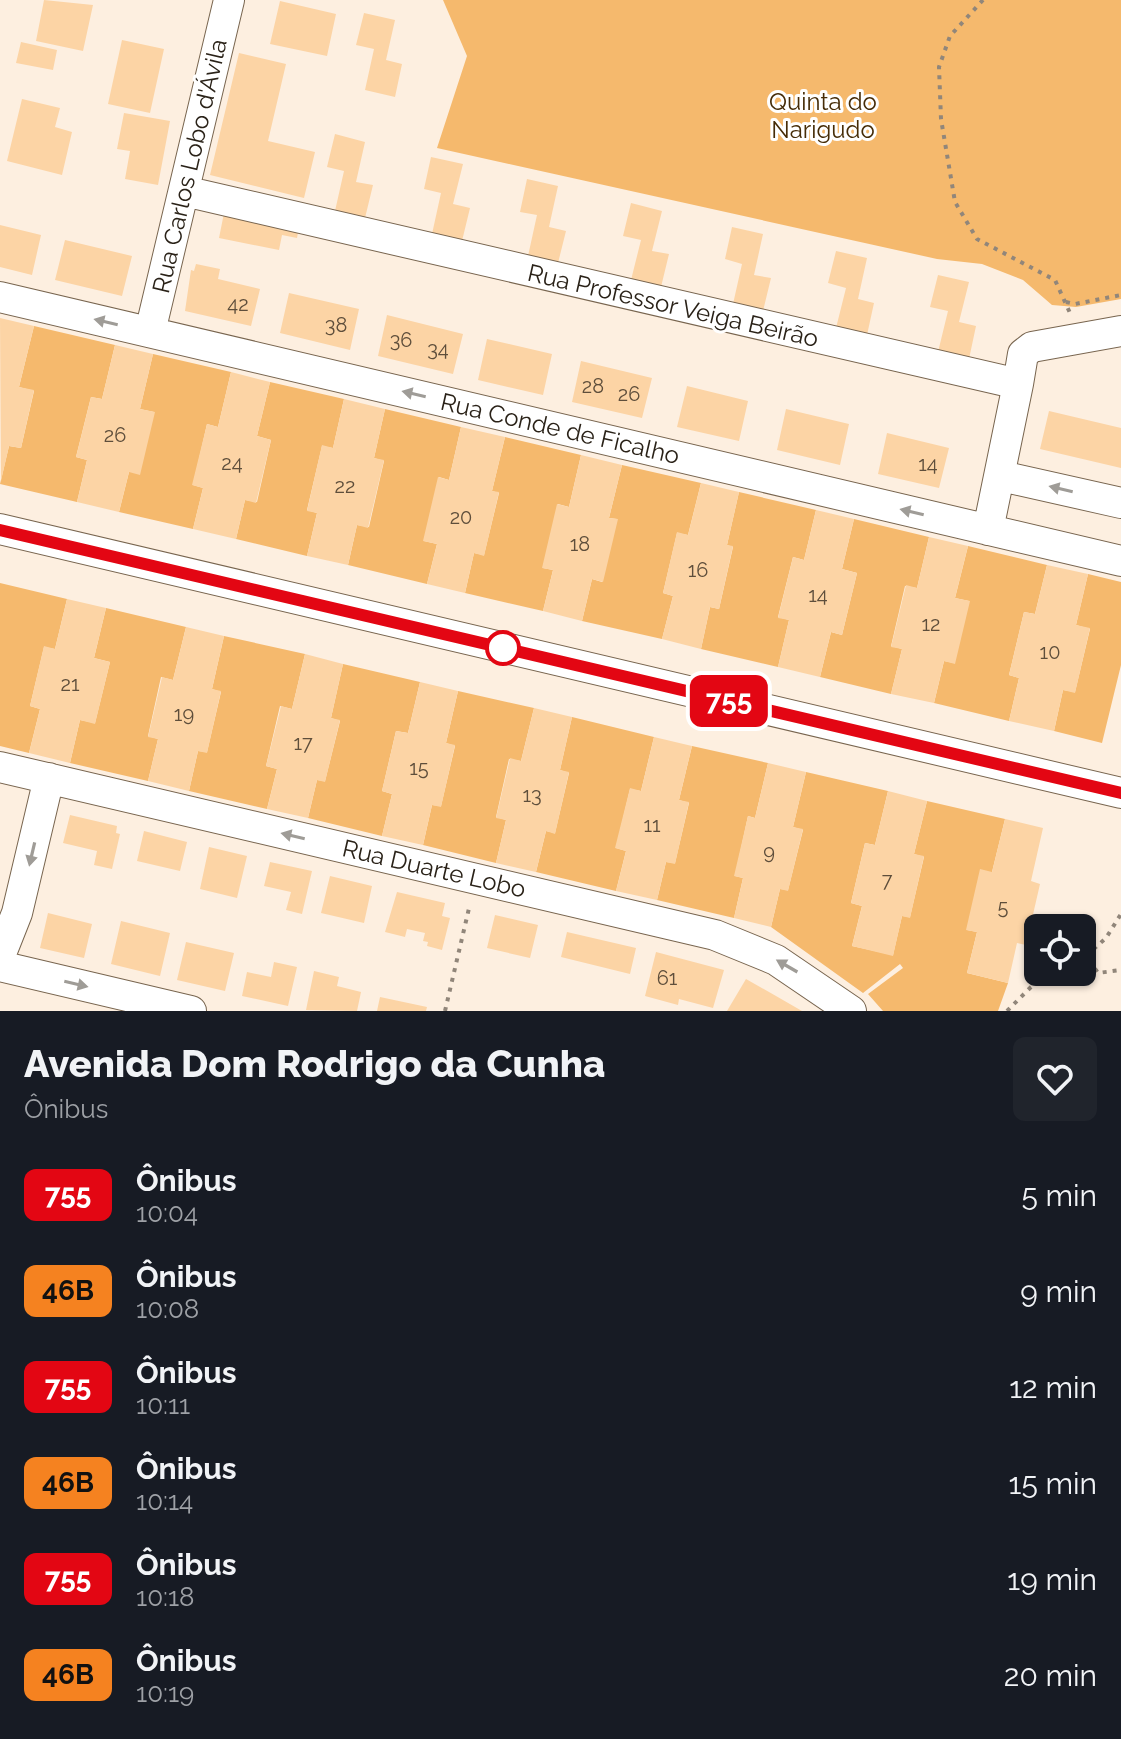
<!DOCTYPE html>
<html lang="pt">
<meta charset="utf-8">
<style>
:root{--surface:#171b24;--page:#20242c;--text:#f1f3f6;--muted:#9ea1a6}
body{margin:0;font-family:Raleway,sans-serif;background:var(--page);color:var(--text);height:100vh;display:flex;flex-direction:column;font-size:30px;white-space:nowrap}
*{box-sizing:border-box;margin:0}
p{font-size:26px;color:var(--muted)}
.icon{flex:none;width:44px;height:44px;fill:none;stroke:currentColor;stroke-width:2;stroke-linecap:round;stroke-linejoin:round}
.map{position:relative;height:1011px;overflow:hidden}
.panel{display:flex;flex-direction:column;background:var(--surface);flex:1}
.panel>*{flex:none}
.badge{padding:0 16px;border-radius:12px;font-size:28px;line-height:52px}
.fabs{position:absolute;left:1024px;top:914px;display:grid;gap:16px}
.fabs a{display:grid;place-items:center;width:72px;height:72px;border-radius:12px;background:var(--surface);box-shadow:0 2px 6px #0004;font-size:40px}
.map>.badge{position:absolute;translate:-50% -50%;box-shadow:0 0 0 4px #fff}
.round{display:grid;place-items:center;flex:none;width:84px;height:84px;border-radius:12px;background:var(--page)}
.head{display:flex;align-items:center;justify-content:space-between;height:136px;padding:0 24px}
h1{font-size:38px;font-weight:800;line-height:60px}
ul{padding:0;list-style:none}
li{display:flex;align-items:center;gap:24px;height:96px;padding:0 24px}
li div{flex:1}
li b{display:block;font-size:30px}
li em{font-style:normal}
li .badge{min-width:88px;font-weight:700;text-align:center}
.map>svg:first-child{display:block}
</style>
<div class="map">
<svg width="1121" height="1011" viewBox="0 0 1121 1011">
<rect width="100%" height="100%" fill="#fdefe0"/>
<path fill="#f5b96d" d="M443,0H1121V299L1076,307L1052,305L1023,280L982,264L937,259L437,148L467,56Z
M34,326L115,345L102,399L91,397L76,457L87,460L77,502L0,484L9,446L21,448L34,391L19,387Z
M153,354L231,372L218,427L207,424L193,485L203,488L193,529L119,512L129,472L154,412L140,409Z
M270,382L344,399L333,448L322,446L307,510L317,513L307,556L236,539L245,500L257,502L271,440L257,436Z
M385,409L461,427L449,480L439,477L424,541L437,544L427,584L348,565L357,525L369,527L384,461L374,458Z
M505,437L581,455L569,507L558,504L543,568L553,570L543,611L465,593L474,553L484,555L499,493L492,491Z
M622,465L701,483L688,535L677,533L663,593L673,596L662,639L582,621L592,579L602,582L617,519L609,518Z
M739,492L816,510L804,560L793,557L778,617L789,620L778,667L701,649L710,607L719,609L733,547L727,545Z
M854,519L929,537L917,588L905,586L891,646L902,649L891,694L820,677L831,632L842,635L857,573L842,569Z
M968,546L1047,565L1035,614L1024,612L1009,675L1019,678L1009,721L934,703L944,661L954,663L969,601L955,598Z
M1088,574L1121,582V665L1102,743L1054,731L1063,690L1075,692L1090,629L1076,625Z
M0,583L67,599L55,649L44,647L30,706L40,709L29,753L0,746Z
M106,608L186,627L173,680L161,677L148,736L158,739L148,781L70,763L80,720L95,723L110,662L94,658Z
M224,636L305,654L292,709L280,706L266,766L277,769L267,809L189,791L198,751L207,752L221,692L212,689Z
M343,664L420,682L408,733L396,731L382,791L392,794L382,836L308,818L317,780L325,781L340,721L331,718Z
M458,691L534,708L521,761L509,759L496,817L506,820L496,863L423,845L432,805L441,806L455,746L446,743Z
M572,717L654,737L641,791L630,789L616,848L626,851L616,891L536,872L546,831L555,833L569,773L560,770Z
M692,746L768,763L755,818L748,816L735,876L743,878L734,918L657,900L666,862L675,863L689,803L679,800Z
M806,772L888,791L875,845L865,843L851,903L862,906L852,946L893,955L902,916L910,917L924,857L914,854L927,801L1005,819L992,872L967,930L977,932L967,973L1008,983L998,1011H883L868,994L903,968L900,964L863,993L771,927L780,889L788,890L803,830L793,827Z"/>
<path fill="#fcd4a5" d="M44,0L93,5L83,51L36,41Z
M280,1L336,14L327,56L270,44Z
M364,13L395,20L386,60L402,64L395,97L365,90L374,49L356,45Z
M122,40L164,49L150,113L108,104Z
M21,42L57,50L53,70L16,63Z
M239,53L286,64L268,141L315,152L304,198L210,175Z
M22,99L60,108L55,127L72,132L62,175L7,161Z
M124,113L170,121L158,185L125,179L130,151L117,149Z
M335,134L365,142L356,182L373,185L365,218L335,211L344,171L327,167Z
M431,157L463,164L453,204L470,208L462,241L432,234L441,193L424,189Z
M527,179L558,186L549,227L566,231L558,263L528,256L537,215L520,212Z
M631,203L662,211L652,251L669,254L661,287L631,280L641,240L623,236Z
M224,213L299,227L297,238L282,235L279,250L219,238Z
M0,225L41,235L32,275L0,267Z
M732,227L763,234L754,275L771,278L763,311L733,304L742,264L725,259Z
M65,240L132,256L122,296L55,280Z
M836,251L867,258L858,299L874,303L867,335L836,328L846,288L828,283Z
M196,264L220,269L218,279L260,289L251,326L185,311L191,270L194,271Z
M938,275L969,282L959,322L976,326L969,359L938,352L948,311L930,307Z
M289,293L359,309L350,350L280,333Z
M387,315L463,334L453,374L378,356Z
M0,318L34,326L19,387L34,390L21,448L9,446L1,481Z
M487,339L552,354L543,395L478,380Z
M115,345L153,354L140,409L155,412L140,475L129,472L119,512L77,502L87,460L76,457L91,397L102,399Z
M581,361L652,378L642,418L572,402Z
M231,372L270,382L257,436L271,440L256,503L245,500L236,539L193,529L203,488L192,485L207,424L218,427Z
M687,386L748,401L739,441L677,427Z
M344,399L385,409L374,458L384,460L368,528L357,525L348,565L307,556L317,513L307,511L322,445L333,448Z
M786,409L849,424L840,465L777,450Z
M1049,411L1121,428V468L1040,449Z
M461,427L505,437L492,491L499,492L484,556L474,553L465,593L427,584L437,544L423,541L438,477L449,480Z
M887,433L949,448L939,488L878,474Z
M581,455L622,465L609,518L618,519L603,582L592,579L582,621L543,611L553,570L542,568L557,504L569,507Z
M701,483L739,492L727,545L733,546L719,609L710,607L701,649L662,639L673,596L663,593L677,532L688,535Z
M816,510L854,519L842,569L857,573L842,635L831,632L820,677L778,667L789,620L778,618L793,557L804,560Z
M929,537L968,546L955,598L970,601L955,664L944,661L934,703L891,694L902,649L891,647L906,585L917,588Z
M1047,565L1088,574L1076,625L1090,628L1075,693L1063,690L1054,731L1009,721L1019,678L1009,675L1024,612L1035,614Z
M67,599L106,608L94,658L110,662L95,724L80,720L70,763L29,753L40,709L30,706L44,646L55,649Z
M186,627L224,636L212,689L221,691L207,753L198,751L189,791L148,781L158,739L148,737L162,677L173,680Z
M305,654L343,664L331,718L340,720L325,782L317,780L308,818L267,809L277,769L266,766L281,706L292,709Z
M420,682L458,691L446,743L455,745L441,807L432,805L423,845L382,836L392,794L382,791L396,731L408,733Z
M534,708L572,717L560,770L569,772L555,834L546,831L536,872L496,863L506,820L496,818L510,758L521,761Z
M654,737L692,746L679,800L689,802L675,864L666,862L657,900L616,891L626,851L615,848L630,788L641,791Z
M768,763L806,772L793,827L803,829L788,891L780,889L771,927L734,918L743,878L734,876L748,816L755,818Z
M888,791L927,801L914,854L924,856L910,918L902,916L893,956L852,946L862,906L851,903L865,843L875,845Z
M70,815L117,826L116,833L120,834L112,869L94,865L97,851L63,843Z
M1005,819L1043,828L1031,881L1040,884L1026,945L1017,943L1008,983L967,973L977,932L966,930L980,869L992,872Z
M144,831L187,842L180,871L137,861Z
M209,847L247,856L237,898L200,889Z
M270,862L312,871L302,914L286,910L291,892L264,886Z
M330,876L372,886L364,923L321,913Z
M397,892L445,903L442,916L450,918L442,950L427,946L428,942L423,941L425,933L407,929L405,937L385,932Z
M48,913L92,924L84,958L40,948Z
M495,915L538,925L530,958L487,948Z
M121,921L170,933L160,976L111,964Z
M567,932L636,948L630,974L561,957Z
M186,942L234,953L225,991L177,980Z
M656,952L724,970L713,1008L679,999L678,1005L645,996Z
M274,962L297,967L288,1006L242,996L247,972L271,977Z
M314,971L339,977L337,986L361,992L357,1011L306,1010Z
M746,979L776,996L802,1011H727Z
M380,997L427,1007L426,1011H377Z"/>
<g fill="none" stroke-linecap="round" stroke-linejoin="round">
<g stroke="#78654f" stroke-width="32">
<path id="minor" d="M184,191L1018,384L988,530
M0,297L1121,561
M150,332L229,0
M1018,384L1023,354L1032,347L1121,331
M1001,476L1121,503
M0,529L1121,793
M0,767L715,935L776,960L851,1011
M0,956L17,913L49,778
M0,966L191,1011"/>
</g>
<path stroke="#91867a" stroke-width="4" stroke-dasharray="4 6" stroke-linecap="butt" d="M983,0L950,36L939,67L941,119L955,202L977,239L1055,280L1070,313
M1066,302L1075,304L1121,295
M1086,956L1106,938L1121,914
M1082,958L1086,956L1098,973L1121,970
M445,1011L470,904
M1007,1011L1031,987L1057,972"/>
<use href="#minor" stroke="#fff" stroke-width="30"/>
</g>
<defs><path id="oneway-solid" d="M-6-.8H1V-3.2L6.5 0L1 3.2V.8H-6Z" transform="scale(2)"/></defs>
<g fill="#9f9c97">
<use href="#oneway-solid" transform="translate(106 322) rotate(-167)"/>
<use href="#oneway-solid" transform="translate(414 394) rotate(-167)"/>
<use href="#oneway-solid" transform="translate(1061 489) rotate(-167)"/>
<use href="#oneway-solid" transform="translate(912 512) rotate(-167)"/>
<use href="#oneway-solid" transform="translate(293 836) rotate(-167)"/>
<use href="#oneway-solid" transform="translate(32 854) rotate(103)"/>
<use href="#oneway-solid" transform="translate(787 966) rotate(-150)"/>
<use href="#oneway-solid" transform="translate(76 984) rotate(13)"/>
</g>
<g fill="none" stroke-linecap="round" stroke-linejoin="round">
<g stroke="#fff" stroke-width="18">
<path id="line" d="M0,530L1121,793"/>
</g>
<use href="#line" stroke="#e30613" stroke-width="12"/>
</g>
<circle fill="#fff" stroke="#e30613" stroke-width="4" cx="503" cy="648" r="16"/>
<g text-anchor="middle" stroke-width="6" stroke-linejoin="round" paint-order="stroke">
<g font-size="20" fill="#5e4e3b">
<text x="238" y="311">42</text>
<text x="336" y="332">38</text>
<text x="401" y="347">36</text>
<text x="438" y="356">34</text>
<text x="593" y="393">28</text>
<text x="629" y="401">26</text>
<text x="115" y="442">26</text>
<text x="232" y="470">24</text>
<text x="928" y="471">14</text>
<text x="345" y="493">22</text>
<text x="461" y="524">20</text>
<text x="580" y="551">18</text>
<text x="698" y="577">16</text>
<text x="818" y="602">14</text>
<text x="931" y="631">12</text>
<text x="1050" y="659">10</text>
<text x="70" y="691">21</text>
<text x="184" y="721">19</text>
<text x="303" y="750">17</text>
<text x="419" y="775">15</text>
<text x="532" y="802">13</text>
<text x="652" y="832">11</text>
<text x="769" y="859">9</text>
<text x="887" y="887">7</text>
<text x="1003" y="914">5</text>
<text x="667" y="985">61</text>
</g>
<g font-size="24" fill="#462c07" stroke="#fff">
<text x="823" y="110">Quinta do<tspan x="823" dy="28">Narigudo</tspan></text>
</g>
<g font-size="24" fill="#2a2218" stroke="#fff">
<text transform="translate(190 166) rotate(-77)" y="8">Rua Carlos Lobo d'Ávila</text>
<text transform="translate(673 306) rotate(13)" y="8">Rua Professor Veiga Beirão</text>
<text transform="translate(560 429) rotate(13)" y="8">Rua Conde de Ficalho</text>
<text transform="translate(434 869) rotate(13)" y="8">Rua Duarte Lobo</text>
</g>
</g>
</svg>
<div class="fabs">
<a><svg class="icon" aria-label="locate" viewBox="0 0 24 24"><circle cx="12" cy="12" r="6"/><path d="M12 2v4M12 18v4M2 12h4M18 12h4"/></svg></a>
</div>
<b class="badge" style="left:729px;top:701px;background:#e30613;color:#fff">755</b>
</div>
<section class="panel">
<div class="head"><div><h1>Avenida Dom Rodrigo da Cunha</h1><p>Ônibus</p></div><a class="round"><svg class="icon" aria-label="heart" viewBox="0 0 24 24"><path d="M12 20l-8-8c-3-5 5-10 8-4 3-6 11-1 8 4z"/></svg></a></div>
<ul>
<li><span class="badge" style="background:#e30613;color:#fff">755</span><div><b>Ônibus</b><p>10:04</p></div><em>5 min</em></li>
<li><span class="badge" style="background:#f58220;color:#111">46B</span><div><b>Ônibus</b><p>10:08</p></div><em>9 min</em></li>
<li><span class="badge" style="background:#e30613;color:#fff">755</span><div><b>Ônibus</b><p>10:11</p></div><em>12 min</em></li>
<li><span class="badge" style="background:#f58220;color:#111">46B</span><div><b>Ônibus</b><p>10:14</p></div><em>15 min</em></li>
<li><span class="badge" style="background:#e30613;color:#fff">755</span><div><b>Ônibus</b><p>10:18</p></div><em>19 min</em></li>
<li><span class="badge" style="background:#f58220;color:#111">46B</span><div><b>Ônibus</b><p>10:19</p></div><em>20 min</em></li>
</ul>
</section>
